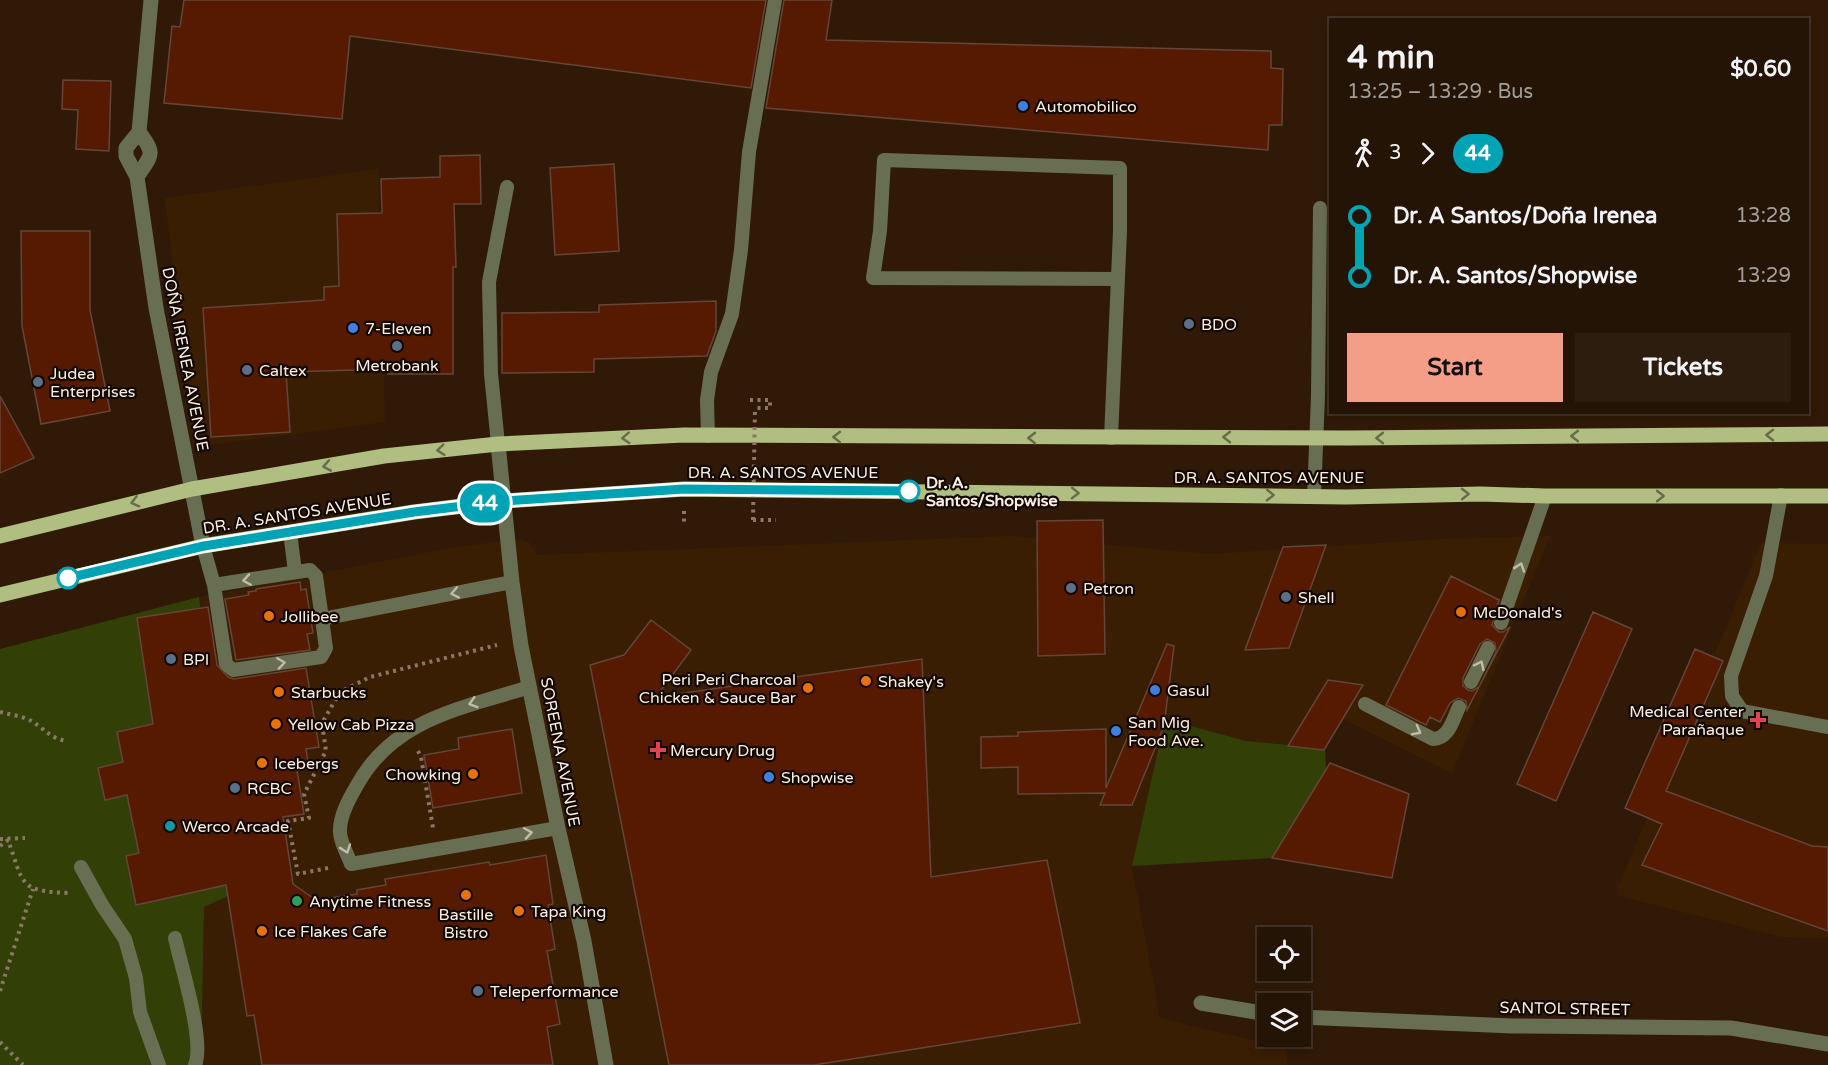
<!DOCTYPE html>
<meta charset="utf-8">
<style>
:root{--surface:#241405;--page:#2c1d0f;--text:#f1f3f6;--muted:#a39e9a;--line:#413327;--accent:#f49e88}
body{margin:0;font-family:"Varela Round",sans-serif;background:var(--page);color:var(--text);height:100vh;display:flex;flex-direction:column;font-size:22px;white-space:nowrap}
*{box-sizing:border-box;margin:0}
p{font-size:20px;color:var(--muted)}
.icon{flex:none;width:33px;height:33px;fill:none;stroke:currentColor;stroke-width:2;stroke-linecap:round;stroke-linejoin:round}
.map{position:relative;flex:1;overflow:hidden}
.drawer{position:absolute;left:1329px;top:18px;width:480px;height:396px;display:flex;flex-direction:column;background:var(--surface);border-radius:0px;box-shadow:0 3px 9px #0003,0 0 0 2px var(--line)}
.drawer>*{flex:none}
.badge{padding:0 12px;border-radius:20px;font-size:21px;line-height:39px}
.controls{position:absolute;left:1257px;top:927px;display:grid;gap:12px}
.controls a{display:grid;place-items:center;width:54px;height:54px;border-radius:0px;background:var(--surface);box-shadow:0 3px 9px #0003,0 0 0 2px var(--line);font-size:30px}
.map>.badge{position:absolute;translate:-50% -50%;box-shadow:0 0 0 3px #fff}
.legs{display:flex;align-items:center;gap:9px;height:66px;padding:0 18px;font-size:20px}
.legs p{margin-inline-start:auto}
.headline{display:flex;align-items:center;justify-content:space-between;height:102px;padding:0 18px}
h1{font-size:33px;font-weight:700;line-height:45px}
.primary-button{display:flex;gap:12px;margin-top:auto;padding:12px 18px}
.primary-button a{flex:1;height:69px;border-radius:0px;background:var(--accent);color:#111;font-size:24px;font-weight:700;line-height:69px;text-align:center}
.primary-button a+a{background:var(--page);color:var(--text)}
ul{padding:0 18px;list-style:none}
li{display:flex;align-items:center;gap:21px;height:60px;font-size:22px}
li i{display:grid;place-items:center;width:9px;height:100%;margin:0 8px;background:currentColor}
li i::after{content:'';width:15px;height:15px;margin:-8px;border:4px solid;border-radius:50%;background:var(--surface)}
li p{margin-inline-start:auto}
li:first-child i{background:linear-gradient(#0000 50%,currentColor 0)}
li:last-child i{background:linear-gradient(currentColor 50%,#0000 0)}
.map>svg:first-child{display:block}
</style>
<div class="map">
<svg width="1828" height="1065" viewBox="0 0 1828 1065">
<rect width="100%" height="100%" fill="#301a07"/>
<path fill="#391e04" d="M378,169L385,422L193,447L165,198Z
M1011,536L1209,554L1443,539L1550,536L1452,773L1343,719L1325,748L1246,741L1165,719L1132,866L1160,1018L1285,1048L1288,1065H201L204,907L237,892L199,597L450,548L518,539L529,542L537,555Z
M1761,543L1828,544V938L1781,937L1615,895Z"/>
<path fill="#324007" d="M199,597L237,892L204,907L201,1065H0V649Z
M1165,719L1246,741L1325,748L1326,770L1272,858L1132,866Z"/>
<path fill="#561a00" stroke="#64453a" stroke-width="1.5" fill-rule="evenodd" d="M184,0H766L751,88L350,36L342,119L164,103L172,26L180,27Z
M784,0H832L826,40L1271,51V68L1283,69L1282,125H1269L1268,150L766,108Z
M63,80L111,81L109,151L76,149L78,110L62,109Z
M480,155L481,204H454L456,267H453V374H388V369L286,372L290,432L211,437L203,308L324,300V287L339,286L337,214L382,213L381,179L440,177V156Z
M614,164L619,251L555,255L550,168Z
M21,231H90V310L110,411L41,424L22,326Z
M716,301V331L707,356L594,359V372L502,373V313L599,312V305Z
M0,396L34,458L0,473Z
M1103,520L1105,654L1038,656L1037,521Z
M1326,545L1289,648L1245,650L1283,547Z
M1451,576L1499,600L1492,625L1499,632H1503L1510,627L1467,710L1466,701L1458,698L1450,703L1440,722L1430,717L1426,725L1386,705ZM1487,639L1495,643L1496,652L1479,687L1472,691L1468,690L1463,686V678L1480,644Z
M300,582L301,590L306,589L313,633L307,634L310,650L236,660L225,599L249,595L248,592L256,591V589Z
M208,607L217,665L228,677L234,679L306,668L319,747L306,749L309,768L297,770L304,814L283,817L293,884L316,900L357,894V890L386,885L385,879L489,862L490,865L546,855L553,904L548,905L555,949L547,951L560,1024L547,1027L553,1065H262L254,1015L247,1016L226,885L136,905L126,856L139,853L127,795L105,800L98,768L123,762L117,732L153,724L137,618Z
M1593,612L1632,629L1556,801L1517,784Z
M651,620L691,650L656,697L922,659L931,877L1047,860L1080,1023L814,1065H669L590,665L624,655Z
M1167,644L1174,646L1164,726L1132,805H1100L1105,793L1018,794V767L981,768V737L1018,736V732L1106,729V788Z
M1695,649L1723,661L1666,791L1812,846L1828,847V931L1642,865L1662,824L1625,808Z
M1328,680L1363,685L1324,750L1288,746Z
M512,729L522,793L433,808L424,755L459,749L458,738Z
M1330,763L1409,794L1392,878L1272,858Z"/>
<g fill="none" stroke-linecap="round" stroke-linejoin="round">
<path stroke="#8a7767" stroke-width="4" stroke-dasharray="3 4.5" stroke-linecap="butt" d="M750,400H770V408H755
M684,511V523
M753,520H776
M0,712C11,715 24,716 33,722C47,731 50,738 67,741
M418,751L421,757L433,828
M0,839L25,838
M0,846L8,840C24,884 18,891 68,893
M328,868L298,874L288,821L309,818L304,794L326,751L322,723L340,692L370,677L497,645
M0,991L33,889
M0,1042L23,1065"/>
<path stroke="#686e52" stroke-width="14" d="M708,436L707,400L711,372L732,314L741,250L749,152L775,0
M1111,438L1120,231V168L884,160L880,231L873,278L1117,279
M498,444L491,374L489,282L507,187
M1781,495L1766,576L1731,676L1732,696L1742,711L1828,727
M1314,496L1318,396L1320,208
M290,532L295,572
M203,546L214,585L226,664L233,670L321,657L326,648L316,576L310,570L214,585
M322,619L512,582
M1501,623L1545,496
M1471,682L1488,648
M529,687C462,709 393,718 356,787C349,799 340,815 340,830C339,840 348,855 351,864L558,828
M1365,704L1433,739C1449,739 1453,719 1459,707
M81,867L102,905L125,939L136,978L140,1012L159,1065
M175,938C181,966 205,1041 195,1065"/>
<path stroke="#686e52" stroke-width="15" d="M151,0L139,132L126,148V156L137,177L156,308L203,546
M137,177C152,154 156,155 139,132
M498,444L512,582L521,646L558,828L584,941L606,1065
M1201,1003L1268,1014
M1300,1017L1513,1026L1731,1028L1828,1044"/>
<path stroke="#b0be82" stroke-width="15" d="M0,536L192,489L384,456L498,444L684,435L1349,438L1828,434
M0,595L203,546L414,512L504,501L684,489L1346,497L1480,494L1545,496H1828"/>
<path stroke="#8a7767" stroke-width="4" stroke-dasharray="3 4.5" stroke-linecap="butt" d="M753,520L755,408"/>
</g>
<defs><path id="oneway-chevron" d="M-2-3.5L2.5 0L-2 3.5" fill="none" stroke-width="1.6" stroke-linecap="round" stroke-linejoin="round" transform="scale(1.5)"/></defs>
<g stroke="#686c48">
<use href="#oneway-chevron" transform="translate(1770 435) rotate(180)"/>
<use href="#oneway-chevron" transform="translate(1575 436) rotate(180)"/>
<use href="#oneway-chevron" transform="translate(837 437) rotate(-180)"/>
<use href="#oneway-chevron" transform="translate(1227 437) rotate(180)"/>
<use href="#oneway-chevron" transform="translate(626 438) rotate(177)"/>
<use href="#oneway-chevron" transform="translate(1032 438) rotate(-180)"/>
<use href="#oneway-chevron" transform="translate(1380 438) rotate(180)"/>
<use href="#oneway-chevron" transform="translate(441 450) rotate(174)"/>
<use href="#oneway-chevron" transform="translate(327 466) rotate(170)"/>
<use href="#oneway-chevron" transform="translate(1075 493) rotate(1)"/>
<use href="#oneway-chevron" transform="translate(1465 494) rotate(-1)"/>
<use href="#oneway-chevron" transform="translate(1270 495) rotate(1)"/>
<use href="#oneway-chevron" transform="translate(1660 496)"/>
<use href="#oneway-chevron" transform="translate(135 502) rotate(166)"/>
</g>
<g stroke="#c2bba8">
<use href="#oneway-chevron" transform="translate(1520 567) rotate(-71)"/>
<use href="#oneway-chevron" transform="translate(247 580) rotate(171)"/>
<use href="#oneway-chevron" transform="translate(455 593) rotate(169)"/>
<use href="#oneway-chevron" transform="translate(281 663) rotate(-8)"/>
<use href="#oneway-chevron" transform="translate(1480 665) rotate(-64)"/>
<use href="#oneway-chevron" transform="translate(473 703) rotate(164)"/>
<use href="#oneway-chevron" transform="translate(1417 731) rotate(28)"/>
<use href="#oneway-chevron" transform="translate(528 833) rotate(-9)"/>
<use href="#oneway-chevron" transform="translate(346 849) rotate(71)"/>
</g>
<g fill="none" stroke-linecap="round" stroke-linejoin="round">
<g stroke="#fff" stroke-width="14">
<path id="line-1" d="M68,578L204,546L414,512L504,501L684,489L909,491"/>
</g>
<use href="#line-1" stroke="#00a3b4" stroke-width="9"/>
</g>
<g fill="#3f7fe0" stroke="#110802" stroke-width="2">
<circle cx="1023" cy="106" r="6"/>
<circle cx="353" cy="328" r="6"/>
<circle cx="1155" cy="690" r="6"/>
<circle cx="1116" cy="731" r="6"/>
<circle cx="769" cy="777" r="6"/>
</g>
<g fill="#5c6f8a" stroke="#110802" stroke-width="2">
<circle cx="1189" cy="324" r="6"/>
<circle cx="397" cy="346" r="6"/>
<circle cx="247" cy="370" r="6"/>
<circle cx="38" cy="382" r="6"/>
<circle cx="1071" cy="588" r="6"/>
<circle cx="1286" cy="597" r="6"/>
<circle cx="171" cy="659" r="6"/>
<circle cx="235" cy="788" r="6"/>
<circle cx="478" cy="991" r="6"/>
</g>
<g fill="#fff" stroke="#00a3b4" stroke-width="3">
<circle cx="909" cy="491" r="10"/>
<circle cx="68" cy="578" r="10"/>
</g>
<g fill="#e8710a" stroke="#110802" stroke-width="2">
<circle cx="1461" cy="612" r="6"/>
<circle cx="269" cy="616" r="6"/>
<circle cx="866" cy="681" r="6"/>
<circle cx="808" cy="688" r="6"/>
<circle cx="279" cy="692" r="6"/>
<circle cx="276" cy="724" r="6"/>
<circle cx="262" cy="763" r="6"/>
<circle cx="473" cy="774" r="6"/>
<circle cx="466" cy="895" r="6"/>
<circle cx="519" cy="911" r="6"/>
<circle cx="262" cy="931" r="6"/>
</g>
<g fill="#e0444e" stroke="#110802" stroke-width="2">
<path d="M1755 711h6v6h6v6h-6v6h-6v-6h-6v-6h6z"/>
<path d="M655 741h6v6h6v6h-6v6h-6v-6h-6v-6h6z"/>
</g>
<circle fill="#0f9aa8" stroke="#110802" stroke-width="2" cx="170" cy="826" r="6"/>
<circle fill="#2e9e5b" stroke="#110802" stroke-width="2" cx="297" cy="901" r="6"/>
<g text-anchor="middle" stroke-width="4.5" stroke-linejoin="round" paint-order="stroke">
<g font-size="16" fill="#feeee2" stroke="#110802" text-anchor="start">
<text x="1035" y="112">Automobilico</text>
<text x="1201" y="330">BDO</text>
<text x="365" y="334">7-Eleven</text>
<text x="397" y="371" text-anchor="middle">Metrobank</text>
<text x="259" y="376">Caltex</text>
<text x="50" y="379">Judea<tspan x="50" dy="18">Enterprises</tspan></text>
<text x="1083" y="594">Petron</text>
<text x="1298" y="603">Shell</text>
<text x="1473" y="618">McDonald's</text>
<text x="281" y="622">Jollibee</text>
<text x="183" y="665">BPI</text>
<text x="796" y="685" text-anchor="end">Peri Peri Charcoal<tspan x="796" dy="18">Chicken &amp; Sauce Bar</tspan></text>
<text x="878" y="687">Shakey's</text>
<text x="1167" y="696">Gasul</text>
<text x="291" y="698">Starbucks</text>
<text x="1744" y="717" text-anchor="end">Medical Center<tspan x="1744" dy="18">Parañaque</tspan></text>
<text x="1128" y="728">San Mig<tspan x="1128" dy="18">Food Ave.</tspan></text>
<text x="288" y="730">Yellow Cab Pizza</text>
<text x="670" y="756">Mercury Drug</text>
<text x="274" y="769">Icebergs</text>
<text x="461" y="780" text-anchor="end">Chowking</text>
<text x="781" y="783">Shopwise</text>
<text x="247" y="794">RCBC</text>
<text x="182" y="832">Werco Arcade</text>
<text x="309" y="907">Anytime Fitness</text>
<text x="531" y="917">Tapa King</text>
<text x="466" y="920" text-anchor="middle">Bastille<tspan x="466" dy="18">Bistro</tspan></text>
<text x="274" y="937">Ice Flakes Cafe</text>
<text x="490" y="997">Teleperformance</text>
</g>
<g font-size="16" fill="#feeee2" stroke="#110802">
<text transform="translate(186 359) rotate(79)" y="6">DOÑA IRENEA AVENUE</text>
<text x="783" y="478">DR. A. SANTOS AVENUE</text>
<text x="1269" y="483">DR. A. SANTOS AVENUE</text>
<text transform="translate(297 513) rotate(-9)" y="6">DR. A. SANTOS AVENUE</text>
<text transform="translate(561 752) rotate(79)" y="6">SOREENA AVENUE</text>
<text transform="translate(1565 1008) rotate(1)" y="6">SANTOL STREET</text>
</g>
<g font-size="16" font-weight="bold" fill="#feeee2" stroke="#110802" text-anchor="start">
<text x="926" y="488">Dr. A.<tspan x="926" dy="18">Santos/Shopwise</tspan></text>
</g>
</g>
</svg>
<div class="controls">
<a><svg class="icon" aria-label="locate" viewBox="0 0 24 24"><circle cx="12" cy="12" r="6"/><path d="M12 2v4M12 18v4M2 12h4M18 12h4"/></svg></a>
<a><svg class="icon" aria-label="layers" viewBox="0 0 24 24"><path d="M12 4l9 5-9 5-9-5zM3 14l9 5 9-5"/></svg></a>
</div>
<b class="badge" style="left:485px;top:503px;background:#00a3b4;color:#fff">44</b>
<section class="drawer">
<div class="headline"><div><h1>4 min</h1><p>13:25 – 13:29 · Bus</p></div><b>$0.60</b></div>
<div class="legs"><svg class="icon" aria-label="walk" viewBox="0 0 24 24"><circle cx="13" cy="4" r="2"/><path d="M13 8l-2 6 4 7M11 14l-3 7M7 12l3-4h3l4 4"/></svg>3<svg class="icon" aria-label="forward" viewBox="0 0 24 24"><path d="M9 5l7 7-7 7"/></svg><b class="badge" style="background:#00a3b4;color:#fff">44</b></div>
<ul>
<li><i style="color:#00a3b4"></i><b>Dr. A Santos/Doña Irenea</b><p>13:28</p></li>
<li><i style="color:#00a3b4"></i><b>Dr. A. Santos/Shopwise</b><p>13:29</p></li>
</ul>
<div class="primary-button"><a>Start</a><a>Tickets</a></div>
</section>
</div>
